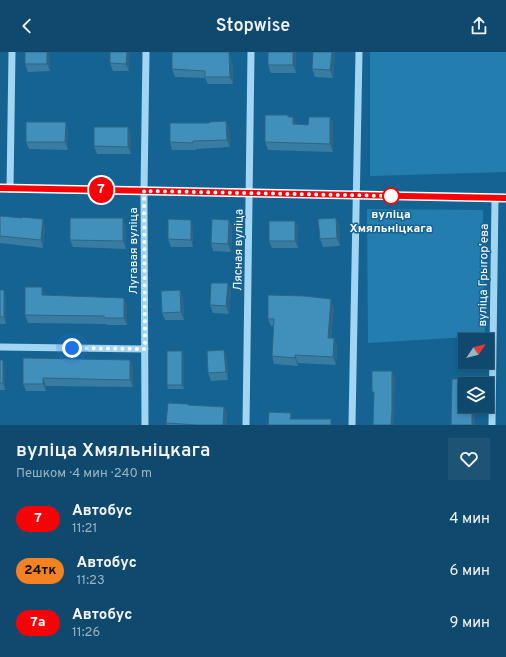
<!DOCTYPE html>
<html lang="ru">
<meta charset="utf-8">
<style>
:root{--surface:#0f4a6e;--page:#1d5476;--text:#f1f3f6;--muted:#9bb3c2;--line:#2f6281}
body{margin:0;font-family:Overpass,sans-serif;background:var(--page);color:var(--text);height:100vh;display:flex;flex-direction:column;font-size:15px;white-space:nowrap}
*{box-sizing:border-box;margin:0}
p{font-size:13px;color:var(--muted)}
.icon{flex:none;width:22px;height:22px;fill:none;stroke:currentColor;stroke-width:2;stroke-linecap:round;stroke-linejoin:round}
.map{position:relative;height:373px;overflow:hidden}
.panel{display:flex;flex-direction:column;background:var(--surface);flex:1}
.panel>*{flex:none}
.badge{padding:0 8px;border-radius:13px;font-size:14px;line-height:26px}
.needle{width:26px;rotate:55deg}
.tools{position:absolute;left:458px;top:281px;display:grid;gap:8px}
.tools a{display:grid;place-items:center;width:36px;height:36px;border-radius:0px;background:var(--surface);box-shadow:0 2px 6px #0003,0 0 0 1px var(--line);font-size:20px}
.you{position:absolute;width:20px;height:20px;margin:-10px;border:3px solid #fff;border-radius:50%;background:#1a73e8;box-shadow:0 0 0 6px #1a73e833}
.map>.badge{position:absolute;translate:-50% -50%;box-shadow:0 0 0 2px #fff}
.round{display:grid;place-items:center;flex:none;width:42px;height:42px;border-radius:0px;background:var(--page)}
.overview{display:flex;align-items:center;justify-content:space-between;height:68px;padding:0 16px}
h1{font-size:19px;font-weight:600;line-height:30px}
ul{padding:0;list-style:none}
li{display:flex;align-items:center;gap:12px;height:52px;padding:0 16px}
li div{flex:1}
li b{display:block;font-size:15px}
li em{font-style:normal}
li .badge{min-width:44px;font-weight:700;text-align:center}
header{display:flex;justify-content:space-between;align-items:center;height:52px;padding:0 16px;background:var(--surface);font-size:18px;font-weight:600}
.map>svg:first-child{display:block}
</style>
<header><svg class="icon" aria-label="back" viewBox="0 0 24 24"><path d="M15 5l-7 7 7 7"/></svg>Stopwise<svg class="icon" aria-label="share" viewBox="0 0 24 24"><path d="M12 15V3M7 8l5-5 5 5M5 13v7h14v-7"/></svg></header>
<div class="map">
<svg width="506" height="373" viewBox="0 0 506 373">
<rect width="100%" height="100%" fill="#146392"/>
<path fill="#237eaf" d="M370,0H506V120L370,124Z
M367,157L483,158L485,284L368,291Z"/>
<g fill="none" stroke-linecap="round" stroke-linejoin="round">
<path stroke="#a2d5f1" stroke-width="7" d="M0,136L506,146
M10,137L12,0
M0,295L145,297
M145,373L144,139L146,0
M246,373L251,0
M352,373L359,0
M492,373L495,146"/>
</g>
<path fill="#387ca2" d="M25,0H49L50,19L28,20L25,12Z
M110,0H129V19H113L110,11Z
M172,0H219L232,8L233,32H208L205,26L175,25L172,17Z
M296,0V21H271L268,13Z
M335,0L333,26L315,25L312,17Z
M288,63L289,65H293L296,72L308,73L330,65L333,73V100L268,98L265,90Z
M226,69L229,77L230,95L196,97V98H172L170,90L209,71Z
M68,78V98L29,97L26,90Z
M131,83V102H97L94,94Z
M0,164L22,166L45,174L43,196L0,191Z
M336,166L339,173L340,194L323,195L320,187Z
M229,168L232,176L231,200L213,199L211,191Z
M295,169L298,177V196H272L269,189Z
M126,174V197L73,195L70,188Z
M193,175V195H171L168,187Z
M0,238L6,246V272H0Z
M180,238L183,246L184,268H165L162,261Z
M231,239L229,262L213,261L210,253Z
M45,242V243L127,254V273H107L106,272L28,271L25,263Z
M334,255L331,286H334L337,294L336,313L298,311V314L274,312L272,304L274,274H271L268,267Z
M184,303V337H168L167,333Z
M23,306L130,308L133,315V335L46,334V339H26L23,332Z
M227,306L228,328L211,329L208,321Z
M0,308L5,315V338H0Z
M189,353L224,355L227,363L226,373H167L166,371Z"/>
<path fill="#2e6584" d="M47,0H49L50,19L47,12Z
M127,0H129L130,1L129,19L126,12Z
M229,0L232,8L233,32L230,25Z
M293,0H296V21L293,13Z
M332,0H335L333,26L330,18Z
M293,65L296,73L293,72Z
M330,65L333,73V100L330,92Z
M226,69L229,77L230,95L227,88Z
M66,70L68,78V98L65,90Z
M128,75L131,83V102L128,95Z
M123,166L126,174V197L123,189Z
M336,166L339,173L340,194L337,186Z
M43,167L45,174L43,196L41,188Z
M191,168L193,175V195L191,188Z
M229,168L232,176L231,200L228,192Z
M295,169L298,177V196L295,189Z
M228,231L231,239L229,262L226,254Z
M42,235L45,242V251L42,243Z
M4,238L6,246V272L4,265Z
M180,238L183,246L184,268L181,260Z
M124,246L127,254V273L124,266Z
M331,247L334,255L330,293L328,286Z
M334,286L337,294L336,313L333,305Z
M224,298L227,306L228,328L226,320Z
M182,299L184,303V337L182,333Z
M295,303L298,311V314L295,306Z
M3,308L5,315V338L3,331Z
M130,308L133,315V335L130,328Z
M392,319L395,327L394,373H391Z
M43,326L46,334V339L43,332Z
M472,354H475V373H472Z
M224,355L227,363L226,373H223Z
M291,361L293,369L290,367Z"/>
<path fill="#4190bc" stroke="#2e6584" d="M25,0H47V12H25Z
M110,0H127L126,12L110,11Z
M172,0H229L230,25H205V19L172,17Z
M268,0H293V13H268Z
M313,0H332L330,18L312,17Z
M265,63H288V65H293V72L308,73L309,65H330V92L265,90Z
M226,69L227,88L193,89V91L170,90V71H209V70Z
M26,70H66L65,90H26Z
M94,75H128V95L94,94Z
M0,164L22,166V165L43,167L41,188L0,184Z
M70,166H123V189L70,188Z
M336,166L337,186L320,187L318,167Z
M168,167L191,168V188L168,187Z
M212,167L229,168L228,192L211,191Z
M269,169H295V189H269Z
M211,231H228L226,254L210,253Z
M25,235H42V243L124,246V266H104V264L25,263Z
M0,238H4V265H0Z
M180,238L181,260L162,261L161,239Z
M268,243L304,244L331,247L328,286H334L333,305L295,303V306L272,304L274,267H268Z
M224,298L226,320L208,321L207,299Z
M167,299H182V333H167Z
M23,306L130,308V328L43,326V332H23Z
M0,308H3V331H0Z
M372,319H392V359L391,373H373L374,340H372Z
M452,327H472V332H465V354H472V373H451Z
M168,351L188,352V353L224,355L223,373H197L166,371Z
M269,360L291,361L290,367H331V373H268Z"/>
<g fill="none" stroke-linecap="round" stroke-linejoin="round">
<g stroke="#fff" stroke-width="9">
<path id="line" d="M0,136L506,146"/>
</g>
<use href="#line" stroke="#f80207" stroke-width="6"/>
<path stroke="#fff" stroke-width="4" stroke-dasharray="0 7.2" d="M72,296L145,297L144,139L391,144"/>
</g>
<circle fill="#fff" stroke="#f80207" stroke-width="2" cx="391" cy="144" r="8"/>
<g text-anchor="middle" stroke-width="3" stroke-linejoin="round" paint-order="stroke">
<g font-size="12" font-weight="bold" fill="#fff" stroke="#146392">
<text x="391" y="166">вуліца<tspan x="391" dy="14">Хмяльніцкага</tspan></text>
</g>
<g font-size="12" fill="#fff" stroke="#146392">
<text transform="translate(238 198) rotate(-89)" y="4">Лясная вуліца</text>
<text transform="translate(133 199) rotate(-90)" y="4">Лугавая вуліца</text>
<text transform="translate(483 223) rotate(-89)" y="4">вуліца Грыгорʼева</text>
</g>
</g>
</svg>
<div class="tools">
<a><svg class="needle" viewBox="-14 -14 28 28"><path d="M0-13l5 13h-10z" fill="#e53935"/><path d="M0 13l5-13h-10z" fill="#9bb3c2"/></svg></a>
<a><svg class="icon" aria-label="layers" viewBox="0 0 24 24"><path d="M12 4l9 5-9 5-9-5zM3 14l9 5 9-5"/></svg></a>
</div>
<div class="you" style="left:72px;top:296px"></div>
<b class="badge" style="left:101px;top:138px;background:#f80207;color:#fff">7</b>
</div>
<section class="panel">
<div class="overview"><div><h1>вуліца Хмяльніцкага</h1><p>Пешком · 4 мин · 240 m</p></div><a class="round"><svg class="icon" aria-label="heart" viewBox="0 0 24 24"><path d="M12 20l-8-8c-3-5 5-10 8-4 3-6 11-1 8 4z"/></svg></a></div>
<ul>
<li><span class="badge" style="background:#f80207;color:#fff">7</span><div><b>Автобус</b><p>11:21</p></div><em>4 мин</em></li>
<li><span class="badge" style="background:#f58220;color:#111">24тк</span><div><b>Автобус</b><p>11:23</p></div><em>6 мин</em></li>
<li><span class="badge" style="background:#f80207;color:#fff">7а</span><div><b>Автобус</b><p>11:26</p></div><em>9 мин</em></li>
</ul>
</section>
